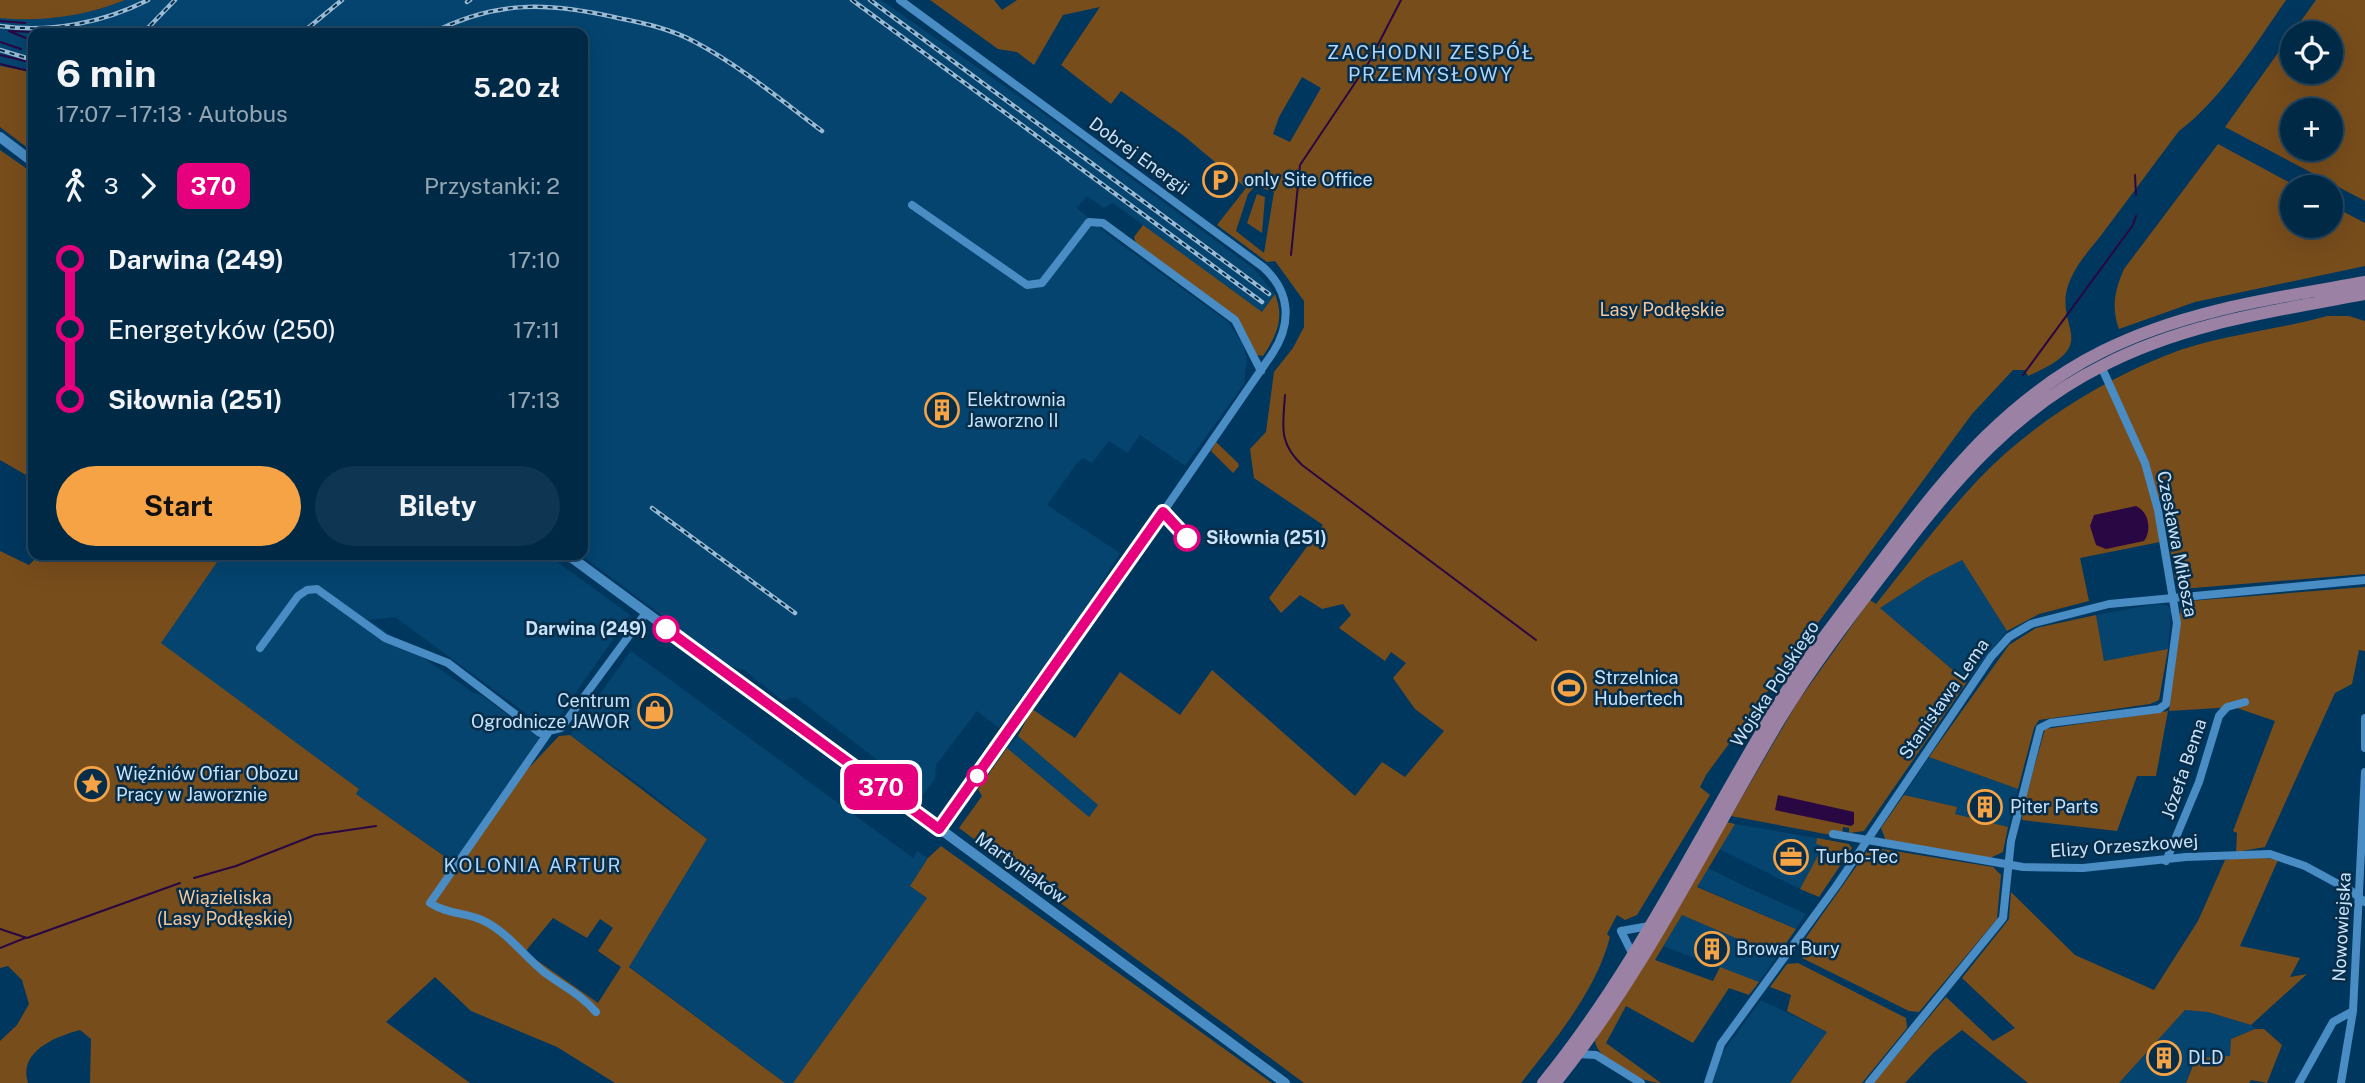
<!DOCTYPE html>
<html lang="pl">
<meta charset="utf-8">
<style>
:root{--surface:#002946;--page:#0e3551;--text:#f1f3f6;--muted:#95a6b3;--line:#22455f;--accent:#f5a345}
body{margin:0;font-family:"Public Sans",sans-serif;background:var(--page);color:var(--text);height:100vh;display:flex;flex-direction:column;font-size:26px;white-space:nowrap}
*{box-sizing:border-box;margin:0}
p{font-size:23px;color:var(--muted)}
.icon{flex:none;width:38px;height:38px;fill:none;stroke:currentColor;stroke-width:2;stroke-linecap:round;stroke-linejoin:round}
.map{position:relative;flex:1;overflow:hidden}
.drawer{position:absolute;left:28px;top:28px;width:560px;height:532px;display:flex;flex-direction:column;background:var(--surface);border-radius:14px;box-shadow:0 7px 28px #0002,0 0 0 2px var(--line)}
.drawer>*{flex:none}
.badge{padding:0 14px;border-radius:10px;font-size:24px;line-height:46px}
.controls{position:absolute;left:2280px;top:21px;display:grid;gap:14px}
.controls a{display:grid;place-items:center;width:63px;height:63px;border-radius:50%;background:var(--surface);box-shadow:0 7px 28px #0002,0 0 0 2px var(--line);font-size:35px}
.map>.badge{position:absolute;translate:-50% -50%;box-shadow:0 0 0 4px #fff}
.legs{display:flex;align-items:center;gap:10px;height:77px;padding:0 28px;font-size:23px}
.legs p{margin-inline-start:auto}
.summary{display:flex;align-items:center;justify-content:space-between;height:119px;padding:0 28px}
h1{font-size:38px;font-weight:700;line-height:52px}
.action{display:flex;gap:14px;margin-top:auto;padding:14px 28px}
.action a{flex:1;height:80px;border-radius:42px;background:var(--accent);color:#111;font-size:28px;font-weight:700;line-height:80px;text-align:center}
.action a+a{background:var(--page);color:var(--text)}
ul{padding:0 28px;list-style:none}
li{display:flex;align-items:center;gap:24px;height:70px;font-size:26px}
li i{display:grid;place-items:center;width:10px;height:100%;margin:0 9px;background:currentColor}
li i::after{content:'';width:18px;height:18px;margin:-9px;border:5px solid;border-radius:50%;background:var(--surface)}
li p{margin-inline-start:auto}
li:first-child i{background:linear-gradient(#0000 50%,currentColor 0)}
li:last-child i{background:linear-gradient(currentColor 50%,#0000 0)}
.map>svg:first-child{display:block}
</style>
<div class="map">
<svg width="2365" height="1083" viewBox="0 0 2365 1083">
<rect width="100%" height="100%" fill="#00375e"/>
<path fill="#04446f" d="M125,0H881L1040,111L1254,269L1275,294L1262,313L1113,203L1104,208L1087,196L1077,208L1107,234L1228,322L1243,344L1247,360L1244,384L1185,466L1140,435L1127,453L1109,441L1092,463L1083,458L1077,463L1047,505L1120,553L1081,615L999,728L977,711L936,765L935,779L923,795L802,702L795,697L783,701L744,670L730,666L581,555L583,33H33V72L0,66V18H54L97,10Z
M222,555H548L630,615L554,724L542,725L395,617L369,620L474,693L481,695L542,740L455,863L356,794L359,789L160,643Z
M1962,560L2007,631L1967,682L1880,608L1928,577Z
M2156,604L2167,605L2171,611L2168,649L2104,661L2096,615Z
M631,651L913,858L917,851L928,858L910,886L927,898L793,1083H785L629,966L707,839L643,787L570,735Z
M1018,736L1098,805L1089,817L1007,748Z
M1929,757L2018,789L2008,827L1954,814L1956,807L1904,795Z
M1735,824L1817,838L1816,844L1824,845L1800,889L1719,849Z
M1708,868L1742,885L1806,914L1796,929L1697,886Z
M1682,915L1777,956L1759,982L1663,946Z
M1761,1000L1827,1032L1790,1083H1713L1720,1056Z
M2185,1010L2208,1012L2251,1025L2255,1029L2231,1039V1056L2191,1067L2186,1083H2119Z"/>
<path fill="#784d1c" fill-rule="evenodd" d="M0,0H125C85,16 43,22 0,18Z
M930,0H994L1002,10L1017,0H2286C2257,42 2220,101 2179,131C2154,164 2130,197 2105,230C2095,244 2081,258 2073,274C2045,327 2110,341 2028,376L2025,370H2013L1972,414L1706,775L1700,787L1710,795L1637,915L1625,920L1617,915L1607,934L1610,937C1596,991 1555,1040 1521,1083H1304L959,828L982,796L978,789L1007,748L1089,817L1098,805L1018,736L1032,709L1075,738L1120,672L1180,715L1212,670L1355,796L1382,762L1405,777L1444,731L1415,709L1393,678L1406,663L1391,652L1385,661L1339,628L1351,615L1343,604L1322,609L1300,595L1281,613L1269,598L1323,525L1254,478L1250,449L1266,432L1274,372L1293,348L1304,327V301L1275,261L1267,262L1217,225L1246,188L1184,136L1121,91L1111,104L1061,65L1100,7L1063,15L1034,65L1017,52L998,49ZM1302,77L1321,88L1290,142L1273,134L1279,117ZM1255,186L1274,192L1264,253L1236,231L1248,194Z
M2316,0H2365V201L2225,127ZM2331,33V72H2292V33ZM2331,110V149H2292V110Z
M0,66L33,72V152L0,127Z
M2218,144L2298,187H2292V226H2331V205L2365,223V266L2195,302L2119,329C2111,307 2115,290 2124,269Z
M0,150L33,173V479L0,460Z
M1257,194L1265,197L1262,233L1247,223Z
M1143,225L1262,312L1275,294C1285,319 1276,336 1263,356L1257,355L1236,317L1136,243L1134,237Z
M2327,316H2349L2365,321V574L2181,589L2175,578L2162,498L2153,502L2160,542L2080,558L2089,601L2039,614L2007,631L1962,560L1928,577L1880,608L1967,682L1864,831L1849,833V828L1843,827L1842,835L1836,836L1731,816L1797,703L1870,600L1876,604C1918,552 1958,495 2008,451C2054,411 2111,377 2167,355C2218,335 2274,331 2327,316Z
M1216,442L1238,463L1239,466L1233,473L1211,451Z
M0,551L29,565L39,555H222L161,643L359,789L356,794L454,863L508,790L559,736L570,735L707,839L629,967L785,1083H615L557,1047L471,1011L435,977L386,1022L470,1083H90L91,1039L80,1030C54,1037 18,1052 28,1083H0V1041L17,1025L29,1004L22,980L8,966L0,968ZM553,918L587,938L600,919L613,928L598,951L621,967L598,1003L525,952Z
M2365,587V651L2359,650L2352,684L2335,693L2265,847L2236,852L2237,833L2233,831L2275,721L2234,707L2169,711L2181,607L2189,601Z
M2096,615L2104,661L2168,649L2159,700L2150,704L2039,720L2034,728L2018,789L1929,757L2009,645L2036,628Z
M2168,711L2156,776H2137L2117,831L2022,820L2023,807L2045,729Z
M1904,795L1957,807L1955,814L2008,827L2003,852L1990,858L1886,841L1881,828Z
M1727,822L1735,824L1697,887L1796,929L1777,956L1682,915L1655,960L1713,981L1720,967L1759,982L1749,995L1729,988L1693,1043L1626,1006L1606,1043L1661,1083C1643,1083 1597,1061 1595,1041Z
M1817,838L1849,844L1852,848L1819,897L1800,889L1823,846L1816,844Z
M941,846L1272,1083H793L927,898L910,886L928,858Z
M1870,847L1993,867L2001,875L1997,919L1919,1012L1909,1011L1802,958L1800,946Z
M2250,856L2278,860L2240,946L2300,958L2290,977L2307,974L2251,1025L2208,1012L2185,1010L2119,1083H2028L1962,1030L1933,1053L1905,1083H1873L1946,997L1993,1041L2015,1028L1962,978L2009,919L2011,892L2075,955L2154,990L2198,921L2225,860Z
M1798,963L1906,1018L1907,1028L1862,1083H1790L1827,1032L1787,1011L1791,995L1770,987L1787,964Z
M2255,1029H2264L2282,1045L2267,1083L2251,1080L2249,1083H2186L2196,1058L2230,1056L2231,1039Z"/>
<path fill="#290742" d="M2136,506C2149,512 2152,530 2144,541L2106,549L2096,545L2090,526L2094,515Z
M1778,795L1854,812V824L1851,826L1775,810Z"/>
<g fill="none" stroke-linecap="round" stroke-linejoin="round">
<path stroke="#290742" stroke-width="2" d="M0,21L25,23
M33,41L9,31L36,32
M0,42L21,49
M0,55L33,63
M0,64L33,72
M2135,175L2136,195
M1291,255L1300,165L1369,62L1401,0
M2023,375L2133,225L2136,216
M1285,395C1283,426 1278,442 1302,465L1536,640
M194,878L236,866L315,835L376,826
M0,929L27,938L180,883
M0,948L25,938"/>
<path stroke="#4a8cc4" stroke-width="8" d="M900,0L1263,267C1291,292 1292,324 1272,354L1088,621L939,829
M912,205L1027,285L1042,283L1089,222L1103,223L1235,320L1261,371
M260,648L298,596L307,590L317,589L385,638L448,663L540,733L561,728L645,614
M2365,718V748
M548,733L430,903C448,915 468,912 486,922C509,934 525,957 544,972C564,987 579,993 596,1012
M1833,834L2023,867L2083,868L2186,857L2270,854L2305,866L2351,891L2365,902
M2166,861L2199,782L2219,716L2227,707L2245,702
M1621,931L1649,926
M1621,931L1633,955
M1577,1054L1596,1055L1641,1083
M1708,1083L1721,1044L1837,885L1991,657L2009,637L2031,624L2109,604L2365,580
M1869,1083L2003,918L2011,841L2040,728L2050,723L2159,709L2166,704L2177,623L2158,510L2145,463L2101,366
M2299,1083L2333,1022L2353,1011
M2341,1083L2353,1011L2365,772"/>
<path stroke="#4a8cc4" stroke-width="10" d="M0,137L33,162
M568,555L1285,1083"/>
<path stroke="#9b81a3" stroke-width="12" d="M1543,1083C1638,967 1701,830 1779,703C1813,648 1854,598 1893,546C1952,468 2012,396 2103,351C2185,310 2276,298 2365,282
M1555,1083C1645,972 1707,841 1780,719C1815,661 1857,608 1898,554C1955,479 2016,409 2102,366C2185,323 2274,311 2365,294"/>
<g stroke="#9abbd6" stroke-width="4.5">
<path id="rail" d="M852,0L1262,302
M870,0L1269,294
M467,2L470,0
M0,26C50,33 103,23 148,0
M143,33L175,0
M302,33L342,0
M432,33C497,0 548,2 618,18C644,23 671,29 695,42C740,66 781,100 822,131
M0,50L33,60
M652,508L795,613"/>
</g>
<use href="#rail" stroke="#082d48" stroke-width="2" stroke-dasharray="5" stroke-linecap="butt"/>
</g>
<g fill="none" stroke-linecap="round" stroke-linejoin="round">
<g stroke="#fff" stroke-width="16">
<path id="line-1" d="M666,629L939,829L1163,512L1187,538"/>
</g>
<use href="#line-1" stroke="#e6007e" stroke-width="10"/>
</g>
<defs>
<g id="parking-ring" transform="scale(1.75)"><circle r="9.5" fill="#082d48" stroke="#f5a345" stroke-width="1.5"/><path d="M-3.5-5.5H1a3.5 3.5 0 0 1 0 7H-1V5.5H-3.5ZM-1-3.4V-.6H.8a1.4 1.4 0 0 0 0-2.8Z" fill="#f5a345"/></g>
<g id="building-ring" transform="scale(1.75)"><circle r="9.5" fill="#082d48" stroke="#f5a345" stroke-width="1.5"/><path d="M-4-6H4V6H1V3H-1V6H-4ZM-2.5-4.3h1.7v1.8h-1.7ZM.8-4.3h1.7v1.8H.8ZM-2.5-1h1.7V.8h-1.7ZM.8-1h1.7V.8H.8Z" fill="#f5a345"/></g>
<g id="stadium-ring" transform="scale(1.75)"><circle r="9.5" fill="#082d48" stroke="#f5a345" stroke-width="1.5"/><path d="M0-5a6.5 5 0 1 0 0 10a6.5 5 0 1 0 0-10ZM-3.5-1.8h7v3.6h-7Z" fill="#f5a345"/></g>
<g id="shop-ring" transform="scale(1.75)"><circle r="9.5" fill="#082d48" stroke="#f5a345" stroke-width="1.5"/><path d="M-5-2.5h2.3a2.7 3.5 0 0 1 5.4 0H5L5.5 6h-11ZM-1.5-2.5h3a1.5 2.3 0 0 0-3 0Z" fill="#f5a345"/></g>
<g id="sight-ring" transform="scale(1.75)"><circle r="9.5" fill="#082d48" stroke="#f5a345" stroke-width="1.5"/><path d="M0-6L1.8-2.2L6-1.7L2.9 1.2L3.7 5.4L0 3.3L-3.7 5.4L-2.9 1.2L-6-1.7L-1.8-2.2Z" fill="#f5a345"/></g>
<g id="office-ring" transform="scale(1.75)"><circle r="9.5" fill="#082d48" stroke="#f5a345" stroke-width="1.5"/><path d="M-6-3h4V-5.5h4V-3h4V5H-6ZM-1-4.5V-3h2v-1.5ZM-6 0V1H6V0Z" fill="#f5a345"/></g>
</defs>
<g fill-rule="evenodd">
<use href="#parking-ring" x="1220" y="180"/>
<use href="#building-ring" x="942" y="410"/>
<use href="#stadium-ring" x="1569" y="688"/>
<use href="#shop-ring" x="655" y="711"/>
<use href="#sight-ring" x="92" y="784"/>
<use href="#building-ring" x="1985" y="807"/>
<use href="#office-ring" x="1791" y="857"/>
<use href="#building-ring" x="1712" y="949"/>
<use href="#building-ring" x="2164" y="1058"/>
</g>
<g fill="#fff" stroke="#e6007e" stroke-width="3.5">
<circle cx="1187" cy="538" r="12"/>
<circle cx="666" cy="629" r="12"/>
<circle cx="977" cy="776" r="9"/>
</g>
<g text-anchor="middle" stroke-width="5" stroke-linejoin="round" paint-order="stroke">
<g font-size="18" fill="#c8e2fa" stroke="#082d48">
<text transform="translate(1139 156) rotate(36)" y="6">Dobrej Energii</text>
<text transform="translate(2177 544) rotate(79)" y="6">Czesława Miłosza</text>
<text transform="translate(1775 684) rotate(-57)" y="6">Wojska Polskiego</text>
<text transform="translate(1944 699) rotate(-55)" y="6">Stanisława Lema</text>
<text transform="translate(2184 769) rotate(-71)" y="6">Józefa Bema</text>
<text transform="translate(2124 846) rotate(-4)" y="6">Elizy Orzeszkowej</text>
<text transform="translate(1021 868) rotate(36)" y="6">Martyniaków</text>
<text transform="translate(2342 927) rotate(-87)" y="6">Nowowiejska</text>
</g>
<g font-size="18" fill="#c8e2fa" stroke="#082d48" text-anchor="start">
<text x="1244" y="186">only Site Office</text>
<text x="967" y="406">Elektrownia<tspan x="967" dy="21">Jaworzno II</tspan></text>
<text x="1594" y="684">Strzelnica<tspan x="1594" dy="21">Hubertech</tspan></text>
<text x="630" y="707" text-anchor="end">Centrum<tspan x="630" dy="21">Ogrodnicze JAWOR</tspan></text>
<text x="116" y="780">Więźniów Ofiar Obozu<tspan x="116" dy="21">Pracy w Jaworznie</tspan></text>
<text x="2010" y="813">Piter Parts</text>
<text x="1816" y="863">Turbo-Tec</text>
<text x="1736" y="955">Browar Bury</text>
<text x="2188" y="1064">DLD</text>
</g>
<g font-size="18" fill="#f6c79a" stroke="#082d48">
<text x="1662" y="316">Lasy Podłęskie</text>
<text x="225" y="904">Wiązieliska<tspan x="225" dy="21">(Lasy Podłęskie)</tspan></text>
</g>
<g font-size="18" font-weight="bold" fill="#c8e2fa" stroke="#082d48" text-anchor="start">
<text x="1206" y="544">Siłownia (251)</text>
<text x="647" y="635" text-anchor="end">Darwina (249)</text>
</g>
<g font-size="19" letter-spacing="2" fill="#afd6fa" stroke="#082d48">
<text x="1431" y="59">ZACHODNI ZESPÓŁ<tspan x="1431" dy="22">PRZEMYSŁOWY</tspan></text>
<text x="533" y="872">KOLONIA ARTUR</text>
</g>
</g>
</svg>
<div class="controls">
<a><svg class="icon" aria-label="locate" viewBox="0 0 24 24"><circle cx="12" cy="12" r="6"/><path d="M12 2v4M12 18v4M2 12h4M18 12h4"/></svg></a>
<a>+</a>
<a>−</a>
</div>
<b class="badge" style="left:881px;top:787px;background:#e6007e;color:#fff">370</b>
<section class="drawer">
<div class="summary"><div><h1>6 min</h1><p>17:07 – 17:13 · Autobus</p></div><b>5.20 zł</b></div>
<div class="legs"><svg class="icon" aria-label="walk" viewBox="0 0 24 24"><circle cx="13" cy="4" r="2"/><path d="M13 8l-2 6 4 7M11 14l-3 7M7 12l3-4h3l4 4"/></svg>3<svg class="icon" aria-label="forward" viewBox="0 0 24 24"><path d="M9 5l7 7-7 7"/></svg><b class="badge" style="background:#e6007e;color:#fff">370</b><p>Przystanki: 2</p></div>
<ul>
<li><i style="color:#e6007e"></i><b>Darwina (249)</b><p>17:10</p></li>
<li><i style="color:#e6007e"></i><span>Energetyków (250)</span><p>17:11</p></li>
<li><i style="color:#e6007e"></i><b>Siłownia (251)</b><p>17:13</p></li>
</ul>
<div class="action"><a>Start</a><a>Bilety</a></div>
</section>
</div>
